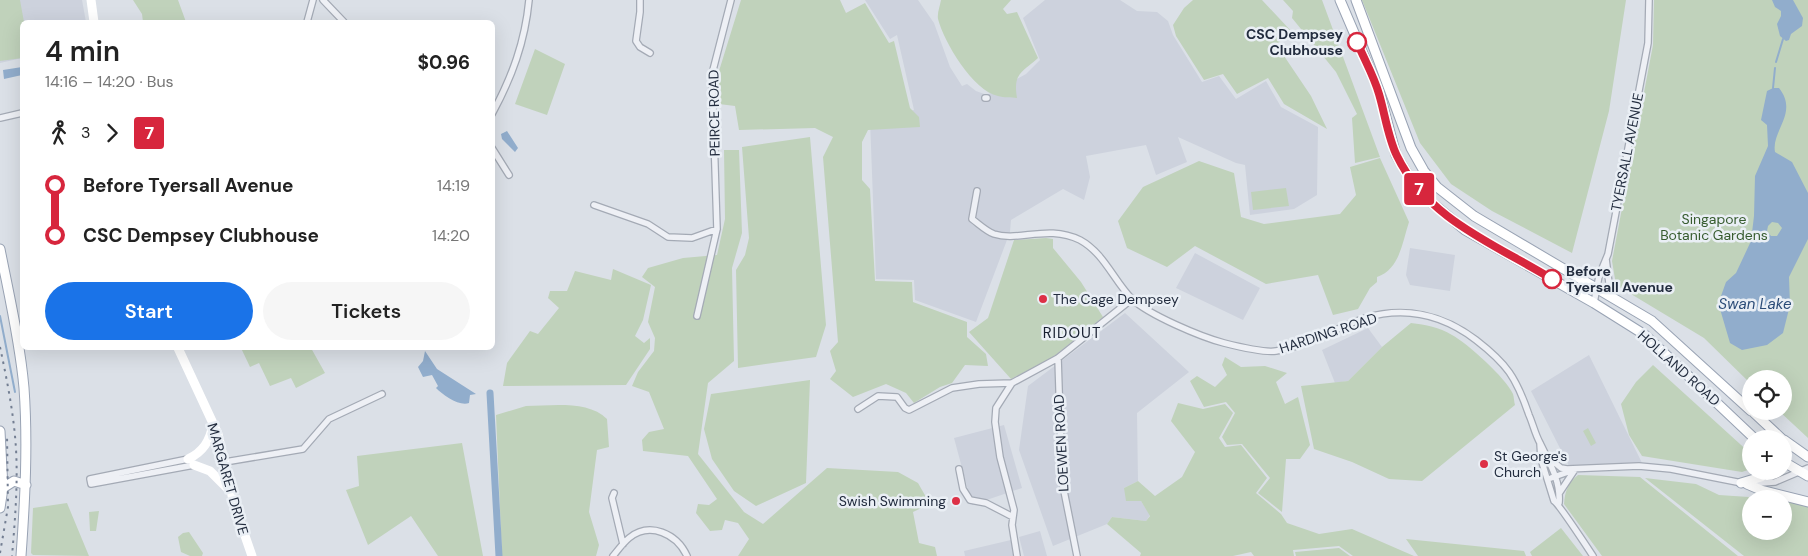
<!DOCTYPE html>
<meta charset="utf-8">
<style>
:root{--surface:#fff;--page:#f6f6f6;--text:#222;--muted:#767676;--accent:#1a73e8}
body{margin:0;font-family:"DM Sans",sans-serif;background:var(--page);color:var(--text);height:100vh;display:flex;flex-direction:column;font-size:19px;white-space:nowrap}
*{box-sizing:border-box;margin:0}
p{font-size:16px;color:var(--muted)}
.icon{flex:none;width:28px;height:28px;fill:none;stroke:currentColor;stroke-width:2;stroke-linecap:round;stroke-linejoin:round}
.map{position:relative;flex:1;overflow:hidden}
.panel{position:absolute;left:20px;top:20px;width:475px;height:330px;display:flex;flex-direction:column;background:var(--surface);border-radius:8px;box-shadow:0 5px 20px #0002}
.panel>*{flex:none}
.badge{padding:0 10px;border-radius:4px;font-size:18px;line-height:32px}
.controls{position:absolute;left:1742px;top:370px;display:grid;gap:10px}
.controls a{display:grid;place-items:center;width:50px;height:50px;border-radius:50%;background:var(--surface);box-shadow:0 5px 20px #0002;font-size:25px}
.map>.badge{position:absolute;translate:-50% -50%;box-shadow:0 0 0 2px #fff}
.legs{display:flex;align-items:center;gap:8px;height:55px;padding:0 25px;font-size:16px}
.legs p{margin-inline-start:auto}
.head{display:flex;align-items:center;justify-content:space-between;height:85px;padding:0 25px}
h1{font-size:28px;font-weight:600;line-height:38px}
.cta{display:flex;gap:10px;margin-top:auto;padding:10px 25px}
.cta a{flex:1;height:58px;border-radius:30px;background:var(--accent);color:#fff;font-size:20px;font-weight:600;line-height:58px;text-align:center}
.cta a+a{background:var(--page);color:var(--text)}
ul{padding:0 25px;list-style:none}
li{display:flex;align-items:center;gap:18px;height:50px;font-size:19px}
li i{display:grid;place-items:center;width:8px;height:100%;margin:0 6px;background:currentColor}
li i::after{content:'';width:12px;height:12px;margin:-6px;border:4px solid;border-radius:50%;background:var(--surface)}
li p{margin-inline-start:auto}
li:first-child i{background:linear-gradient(#0000 50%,currentColor 0)}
li:last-child i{background:linear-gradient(currentColor 50%,#0000 0)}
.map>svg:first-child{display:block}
</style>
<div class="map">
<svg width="1808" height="556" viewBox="0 0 1808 556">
<rect width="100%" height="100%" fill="#dbe0e7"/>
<path fill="#cdd2dd" d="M0,0H82L86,22H22V58L0,63Z
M865,0H918L934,23L950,67L962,86L967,84L976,91L987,95L1026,74L1040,60L1023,18L1045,0H1120L1137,11L1157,12L1168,21L1173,35L1202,82L1219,76L1236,99L1266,81L1281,107L1318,127L1317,195L1294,209L1250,215L1245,165L1236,163L1178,137L1187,162L1156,175L1146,145L1086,156L1090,177L1084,200L1063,189L1011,220L1010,232L976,322L915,300L914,280L876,279L870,120L914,110L897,35L890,39Z
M1410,248L1455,255L1450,291L1410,285L1406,275Z
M1195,253L1260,288L1243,320L1176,288Z
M1125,313L1189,372L1137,413L1138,481L1124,488L1141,501L1150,515L1146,521L1112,517L1107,524L1053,546L1019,450L1028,386Z
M1368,328L1382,347L1348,381L1335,383L1322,350Z
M1589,355L1643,465L1570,468L1531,391Z
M1004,425L1022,488L972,505L954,438Z
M1040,531L1047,556H1024L1019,537Z
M1011,540L1016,556H965L964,551Z"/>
<path fill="#c0d2bb" d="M0,0H20L24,22H22V58L0,61Z
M133,0H178L186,22H143L142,14Z
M741,0H840L846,13L865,3L889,43L894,41L910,108L919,117L920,127L868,130L862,142V180L870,189L875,281L912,282L913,302L967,322V337L986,354L988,366L965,365L952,383L940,387L914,403L906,393L886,384L853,397L830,379L836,371L830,351L838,342L823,157L833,137L815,128L739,130L735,106L719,104V71Z
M941,0H1011L1003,9L1007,14L1017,12L1038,58C1021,73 1013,74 1017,98C1011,97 1004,98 998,96C973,91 944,42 938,19C937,13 940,6 941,0Z
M1193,0H1262L1293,33L1276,44L1311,96L1327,129L1284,104L1268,78L1237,94L1223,74L1204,80L1176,36L1173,25L1184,8Z
M1283,0H1322L1380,157L1355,163L1352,118L1357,114L1336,72L1292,18L1293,11Z
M1362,0H1626L1609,111L1572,253L1492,211L1451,184L1420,143Z
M1654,0H1808V438L1779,411H1784V379H1751V384L1704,338L1616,285L1612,261L1653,45Z
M535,49L565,64L547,115L515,104Z
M810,137L826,325L816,357L738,368L736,270L745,255L749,238L742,147Z
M724,150H739L742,233L732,268L734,361L708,383L698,454L744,512L763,524L827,468L898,472L918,483L930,504L913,512L919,543L935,547L937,556H738L749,539L738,523L725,520L722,530L710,531L696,513L698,504L709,505L717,499L688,456L643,451L642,440L649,432L664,429L649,392L632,386L638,372L654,351L655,338L648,322L655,287L642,277L648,268L683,258L717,255L725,219Z
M1380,158L1409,222C1402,243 1400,269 1377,277V282L1370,288L1358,309L1333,315L1318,275L1266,284L1195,246L1167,267L1127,248L1118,221L1143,187L1199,161L1234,173L1241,217L1264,224L1340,214L1356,195L1350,167Z
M1286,188L1289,206L1253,210L1251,192Z
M1046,238L1053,239V248L1081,282L1103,317L1053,357L1011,379L969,332L988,318L1014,240Z
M613,269L651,285L643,320L635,336L644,343L650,338V349L626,385L503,386L507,363L530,331L538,334L559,308L548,298L550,291H567L575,271L611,280Z
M1411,323C1426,325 1439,327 1452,335C1467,343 1506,378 1513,394C1514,397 1514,402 1515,405L1422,481L1389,479L1352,462L1314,449L1301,386L1348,381L1382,347Z
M241,348H311L325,373L296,388L291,378L270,386L259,363L250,367Z
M1225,357L1241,367L1265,366L1287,373L1276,382L1285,404L1298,397L1310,445L1300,459H1286L1282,512L1258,493L1270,478L1242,444L1227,445L1222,437L1235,413L1226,402L1204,407L1190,381L1197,376L1215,387L1227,375L1222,365Z
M1653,365L1751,454V469L1742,472L1642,456L1629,435L1621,404L1636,382Z
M810,380L806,483L756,506L734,491L712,459L704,429L711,394Z
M1178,403L1203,409L1225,404L1233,413L1219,438L1225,447L1241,445L1267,478L1256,493L1281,514L1287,523L1319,534L1352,529L1414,556H1353L1339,546L1293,550L1294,556H1254L1251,552L1233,556H1140L1141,553L1107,524L1112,517L1146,521L1150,516L1141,501H1126L1124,488L1138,481L1155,496L1182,477L1195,452L1171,421Z
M526,406C551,406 588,400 607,419L609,447L597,450L589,512L599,545L596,556H502L496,415Z
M1588,428L1596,443L1591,446L1583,431Z
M462,443L483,556H438L411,516L368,545L346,490L359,486L357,456Z
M1578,475L1640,477L1738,556H1602L1564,504C1565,491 1568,483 1578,475Z
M1645,478L1696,484L1719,495L1779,499H1751V531H1784V500L1808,506V556H1744Z
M67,503L89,556L33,555L31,553L33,508Z
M99,511L96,531H90L89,512Z
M1561,528L1583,556H1532L1530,552Z
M189,532L203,553L202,556H190L181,552L178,537L183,533Z
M1406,539L1524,551L1526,556H1418Z
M1339,548L1350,556H1296L1295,552Z"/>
<path fill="#91adcc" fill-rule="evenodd" d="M1772,0H1793L1803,18L1802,26L1791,34L1789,40L1786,41L1780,36L1777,24L1781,16V11L1775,7Z
M22,67V75L4,79L3,70Z
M1773,88H1779C1799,113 1771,131 1775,152L1792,162L1808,193V239L1789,277L1790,305L1783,333L1767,345L1742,350L1730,343L1720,309L1721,296L1726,282L1736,273L1751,241L1754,216L1755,176L1768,146L1767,125L1761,120L1767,91ZM1772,222L1778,223L1782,228L1777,236H1771L1767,231L1768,226Z
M507,131L518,148L515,152L502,139L501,134Z
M425,351L437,369L476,394L470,395L469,403C460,407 443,395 436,388L438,386L432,375L423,377L418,367L423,361Z"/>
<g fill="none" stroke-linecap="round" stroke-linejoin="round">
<path stroke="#91adcc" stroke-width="2" d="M120,22L124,21
M1776,62L1783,39
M1773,88L1775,68
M0,316L15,392"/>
<path stroke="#91adcc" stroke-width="7" d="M490,393L499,556"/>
<g stroke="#a4aab5" stroke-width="8">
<path id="street" d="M323,0L344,22
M640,0V12L636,41L640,47L650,53
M307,22L313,0
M985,98H987
M492,114C512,77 525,42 529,0
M0,118L22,113
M492,148L509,175
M977,191L972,219C979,224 986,231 994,234C1019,242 1048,224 1080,240C1104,253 1114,281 1132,299C1149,315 1201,337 1224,343C1236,346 1265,353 1276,351C1308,346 1335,328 1365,318C1405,306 1443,315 1476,340C1507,364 1516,377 1529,415C1533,424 1535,434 1540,443C1549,462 1561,481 1559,503
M594,205L648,224L668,237L692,238L717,229
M1606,259L1609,283L1608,293
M1594,303L1599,276L1608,254L1648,43L1649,0
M697,316L717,229L712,74L731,0
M1058,358L1062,481L1077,556
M1012,383L996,408L995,422L1000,457L1014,510L1012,525L1017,556
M858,409L878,396L897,397L905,408L909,410L952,388L979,384L1012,383L1058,358L1132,299
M1540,443L1541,459L1554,501C1559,504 1587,547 1593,556
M1549,458L1561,468L1567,469L1639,466L1671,469L1747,484L1775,482L1808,468
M188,459L90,479L91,484L194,465
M225,462L303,449L329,419L382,394
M959,469L963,489L970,500L986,503L1013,517
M1551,478L1571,471
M1560,492L1574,471
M614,493L612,498L623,544
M613,556C618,550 623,543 629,538C650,521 677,534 687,556"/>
</g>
<g stroke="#99a3b4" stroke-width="11">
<path id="primary" d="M1340,0L1379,91L1396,155L1411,180L1426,198L1465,230L1594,303L1645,335L1755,439
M1356,0L1411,148L1424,171L1437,187L1474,216L1652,321L1751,411
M0,249C9,295 20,342 24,388C28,444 25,500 21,556
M1752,411L1782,439
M0,431L3,488L0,508
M1784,440L1808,457
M1784,462L1808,476
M1741,483L1761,477L1767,471
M1747,484L1761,490L1808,502
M3,488L14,481L26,485"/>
</g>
<use href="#street" stroke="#eef0f5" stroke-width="5.5"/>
<path stroke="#fff" stroke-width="9" d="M91,0L94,22
M178,348L218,434L234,504L252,556
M188,459C203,452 210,441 213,424
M194,465L210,471L229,490"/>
<use href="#primary" stroke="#fff" stroke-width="9"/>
<path stroke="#737e92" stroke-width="2" stroke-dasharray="2.5 5" stroke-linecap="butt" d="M0,347C7,380 14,415 16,449C18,485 15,520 12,556
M0,553L8,507L7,434"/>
</g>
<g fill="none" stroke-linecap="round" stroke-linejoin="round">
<g stroke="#fff" stroke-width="11">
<path id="line-1" d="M1357,42C1364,59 1374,76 1379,94C1385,114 1388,138 1397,156C1428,220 1495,244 1552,279"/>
</g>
<use href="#line-1" stroke="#d7263d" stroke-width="8"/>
</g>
<g fill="#fff" stroke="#d7263d" stroke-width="2.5">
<circle cx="1357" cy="42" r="9"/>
<circle cx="1552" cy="279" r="9"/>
</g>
<g fill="#dd3046" stroke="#eaeff5" stroke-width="2">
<circle cx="1043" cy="299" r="5"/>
<circle cx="1484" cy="464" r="5"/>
<circle cx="956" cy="501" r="5"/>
</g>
<g text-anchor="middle" stroke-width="5" stroke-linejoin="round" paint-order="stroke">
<g font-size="14" font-weight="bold" fill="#232d3f" stroke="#eaeff5" text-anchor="end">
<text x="1343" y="39">CSC Dempsey<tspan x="1343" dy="16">Clubhouse</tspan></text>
<text x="1566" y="276" text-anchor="start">Before<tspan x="1566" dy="16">Tyersall Avenue</tspan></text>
</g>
<g font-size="14" fill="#232d3f" stroke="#eaeff5">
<text transform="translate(714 113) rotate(-91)" y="5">PEIRCE ROAD</text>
<text transform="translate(1627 152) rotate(-79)" y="5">TYERSALL AVENUE</text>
<text transform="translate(1328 333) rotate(-18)" y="5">HARDING ROAD</text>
<text transform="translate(1679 368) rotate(42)" y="5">HOLLAND ROAD</text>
<text transform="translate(1061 443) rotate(-93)" y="5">LOEWEN ROAD</text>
<text transform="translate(228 479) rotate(74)" y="5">MARGARET DRIVE</text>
</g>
<g font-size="14" fill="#375c2f" stroke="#eaeff5">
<text x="1714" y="224">Singapore<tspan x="1714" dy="16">Botanic Gardens</tspan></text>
</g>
<g font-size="14" fill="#232d3f" stroke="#eaeff5" text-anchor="start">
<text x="1053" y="304">The Cage Dempsey</text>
<text x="1494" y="461">St George's<tspan x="1494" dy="16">Church</tspan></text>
<text x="946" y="506" text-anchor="end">Swish Swimming</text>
</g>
<g font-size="15" font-style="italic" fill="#2a4b77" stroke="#eaeff5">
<text x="1755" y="309">Swan Lake</text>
</g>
<g font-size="15" letter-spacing="1" fill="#161e2f" stroke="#eaeff5">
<text x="1072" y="338">RIDOUT</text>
</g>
</g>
</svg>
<div class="controls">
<a><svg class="icon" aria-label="locate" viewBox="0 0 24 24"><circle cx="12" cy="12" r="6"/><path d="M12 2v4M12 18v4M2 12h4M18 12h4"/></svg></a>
<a>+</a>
<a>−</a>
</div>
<b class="badge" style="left:1419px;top:189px;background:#d7263d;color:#fff">7</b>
<section class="panel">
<div class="head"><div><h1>4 min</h1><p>14:16 – 14:20 · Bus</p></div><b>$0.96</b></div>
<div class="legs"><svg class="icon" aria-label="walk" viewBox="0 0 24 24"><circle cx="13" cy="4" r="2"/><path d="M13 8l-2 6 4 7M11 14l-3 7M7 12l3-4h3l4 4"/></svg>3<svg class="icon" aria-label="forward" viewBox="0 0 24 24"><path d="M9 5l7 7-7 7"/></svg><b class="badge" style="background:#d7263d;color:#fff">7</b></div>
<ul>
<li><i style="color:#d7263d"></i><b>Before Tyersall Avenue</b><p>14:19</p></li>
<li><i style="color:#d7263d"></i><b>CSC Dempsey Clubhouse</b><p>14:20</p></li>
</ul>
<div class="cta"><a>Start</a><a>Tickets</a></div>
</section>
</div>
